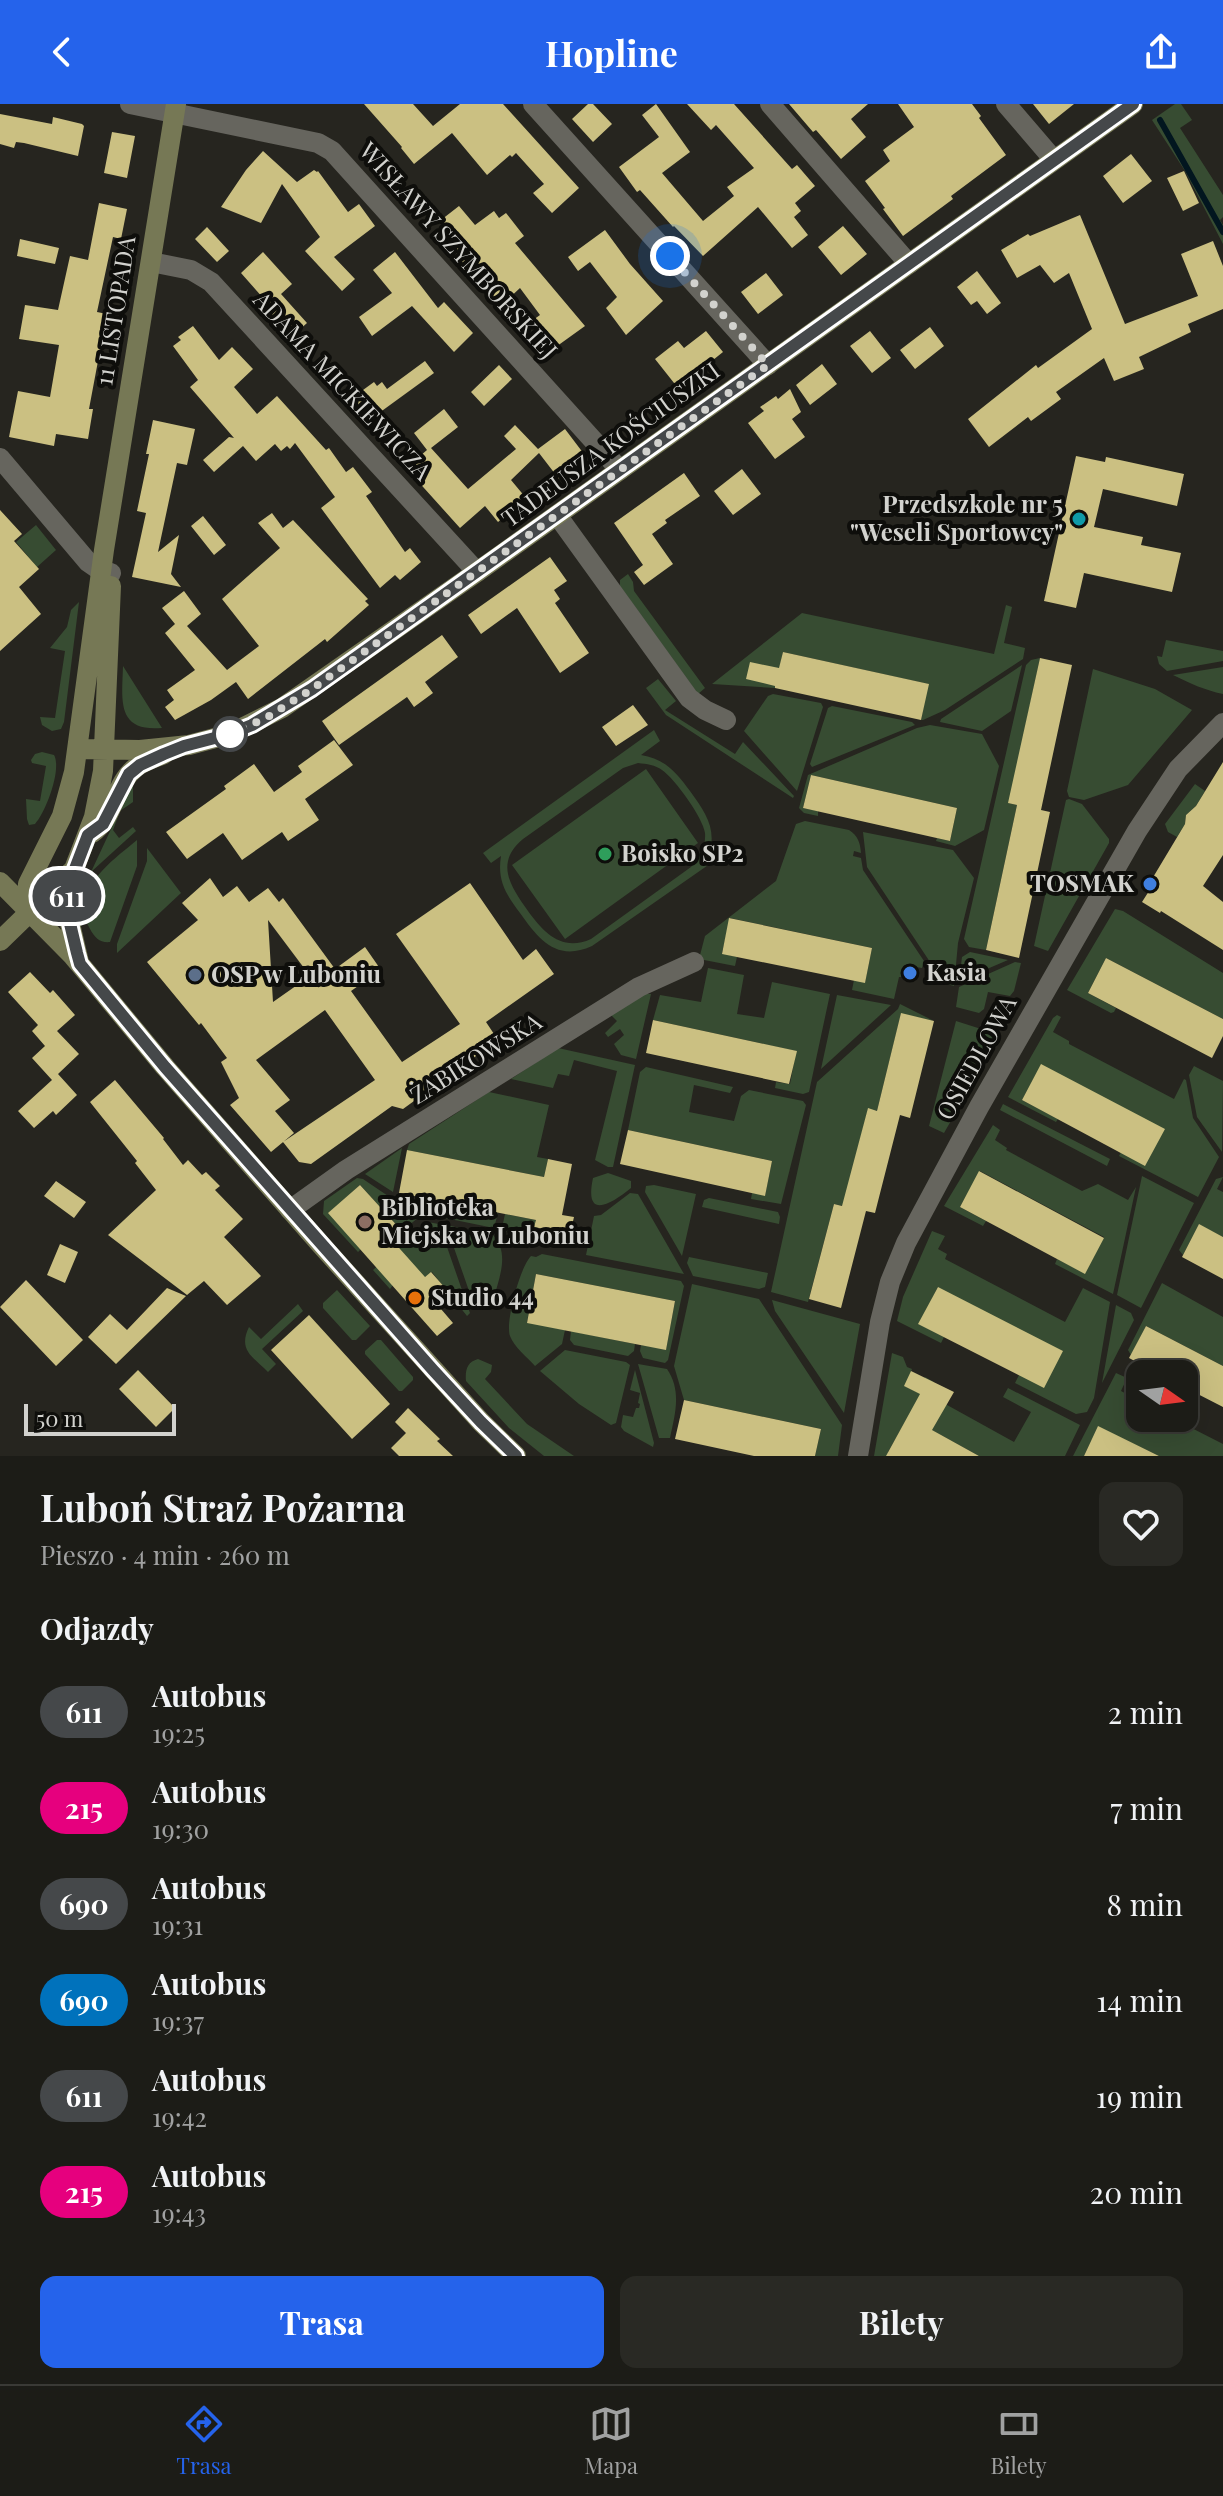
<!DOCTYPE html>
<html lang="pl">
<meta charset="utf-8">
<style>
:root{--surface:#1c1c17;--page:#292924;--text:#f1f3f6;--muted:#a0a1a1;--line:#3a3a36;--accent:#2563eb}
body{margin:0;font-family:"Playfair Display",serif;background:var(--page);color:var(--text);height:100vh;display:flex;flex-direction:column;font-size:30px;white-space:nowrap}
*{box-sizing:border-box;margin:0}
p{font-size:26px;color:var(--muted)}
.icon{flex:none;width:44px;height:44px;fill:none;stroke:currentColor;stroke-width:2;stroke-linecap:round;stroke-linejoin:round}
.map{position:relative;height:1352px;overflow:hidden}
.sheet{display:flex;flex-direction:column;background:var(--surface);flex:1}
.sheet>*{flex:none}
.badge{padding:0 16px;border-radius:26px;font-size:28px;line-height:52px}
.needle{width:52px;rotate:104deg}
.controls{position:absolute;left:1126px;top:1256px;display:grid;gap:16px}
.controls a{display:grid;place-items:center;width:72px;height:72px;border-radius:16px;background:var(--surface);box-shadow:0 8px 32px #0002,0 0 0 2px var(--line);font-size:40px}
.scale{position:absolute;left:24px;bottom:20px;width:152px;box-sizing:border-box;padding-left:8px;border:4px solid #d2d2ce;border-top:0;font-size:22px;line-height:28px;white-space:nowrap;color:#d2d2ce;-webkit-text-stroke:6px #0e0e0b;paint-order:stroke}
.you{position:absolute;width:40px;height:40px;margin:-20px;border:6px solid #fff;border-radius:50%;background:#1a73e8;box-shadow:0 0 0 12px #1a73e833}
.map>.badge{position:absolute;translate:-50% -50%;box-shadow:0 0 0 4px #fff}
h2{padding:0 40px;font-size:30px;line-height:72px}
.round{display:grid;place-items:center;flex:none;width:84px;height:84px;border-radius:16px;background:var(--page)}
.summary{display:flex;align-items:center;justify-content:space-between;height:136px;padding:0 40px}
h1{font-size:38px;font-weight:700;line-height:60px}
.cta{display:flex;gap:16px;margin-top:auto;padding:16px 40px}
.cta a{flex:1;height:92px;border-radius:16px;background:var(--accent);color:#fff;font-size:32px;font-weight:700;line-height:92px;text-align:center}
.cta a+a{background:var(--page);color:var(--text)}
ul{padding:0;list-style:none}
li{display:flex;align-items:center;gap:24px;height:96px;padding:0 40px}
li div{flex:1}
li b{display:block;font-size:30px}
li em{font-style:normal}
li .badge{min-width:88px;font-weight:700;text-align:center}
header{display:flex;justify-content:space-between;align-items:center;height:104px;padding:0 40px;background:var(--accent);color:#fff;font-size:36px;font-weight:700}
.tabs{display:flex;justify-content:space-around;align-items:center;height:112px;border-top:2px solid var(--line);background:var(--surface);font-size:22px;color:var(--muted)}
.tabs a{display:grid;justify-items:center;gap:4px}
.tabs .active{color:var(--accent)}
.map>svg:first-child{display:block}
</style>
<header><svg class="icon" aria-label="back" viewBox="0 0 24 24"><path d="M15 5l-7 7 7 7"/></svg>Hopline<svg class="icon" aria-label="share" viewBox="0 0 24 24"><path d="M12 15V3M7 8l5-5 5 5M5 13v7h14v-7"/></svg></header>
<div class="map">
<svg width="1223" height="1352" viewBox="0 0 1223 1352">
<rect width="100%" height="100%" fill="#26251f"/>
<path fill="#374c32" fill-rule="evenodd" d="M1175,0H1181L1192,16L1180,24L1223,91V113L1220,116L1223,121V140L1185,67L1152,16Z
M36,421L56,446L37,463L16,438Z
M628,470L633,478L634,487L705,584L698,590L620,482V476Z
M79,498L64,618L61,625L52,627L42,621L40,613L55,614L65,547L50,544L67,523L71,506Z
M1006,501L1012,503L1004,539L1025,544L1023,555L945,606L923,616H921L928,580L783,548L775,584L712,580L802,509L994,550Z
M1166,536L1223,547V557L1167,567L1159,560L1157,552L1162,553Z
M1040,554L1009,699L1017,701L986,846L969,843L964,835L1026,561L1031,556Z
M1022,561L1011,607L982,627L940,618L941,615Z
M123,562L162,624C116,628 122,596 123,562Z
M1223,563V590C1204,586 1192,580 1173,571Z
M1093,565L1155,585L1192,606L1128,681L1084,696L1069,693L1067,687Z
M658,575L676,597L665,606L735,650L743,638L794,692L793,694L666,611L646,584Z
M773,590L821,599L823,603L797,687L744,627L768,592Z
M832,602L912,618L915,621L812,663L810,660L828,604Z
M930,621L982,630L999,662L984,726L955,742L936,737L937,734L950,737L957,704L811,671L803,704L818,707V712L804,709L799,704L808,671L917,624Z
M654,626L660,637L641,651C665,655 676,668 690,687C706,709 719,727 707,756L712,754L714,757L592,842C557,858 539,836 520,809C506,790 497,777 501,752L491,759L483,749ZM638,659C647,660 655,661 662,666C675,675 703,714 705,729C706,743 700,754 691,763L591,835C562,848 544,829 528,807C511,783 494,759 523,735L623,664Z
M42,648L54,651C62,665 46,708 35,720L29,721L27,715L26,695L40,697L46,662L32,659L31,656L35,650Z
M646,665L698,739L565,835L512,761Z
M133,678V698L120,707L113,726L119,734L133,723L136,727L91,768Z
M1195,680L1205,687L1196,702L1186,711L1185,720L1177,733L1168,728L1165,720Z
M1069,695L1082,700L1109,735V739L1048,847L1034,842L1066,696Z
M805,717L849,726C858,732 860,738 861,749L854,747L853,752L861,754L863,766L924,857L922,864L904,861L902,873H899L894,895L852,886L854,876L865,878L872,844L730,814L722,849L737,853L735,862L699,855L705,832L776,777L796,720Z
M863,728L953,746L974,774L958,839L954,882L940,878L930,858L867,763Z
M137,736V762L110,838C100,839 95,834 90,825C68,787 112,757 137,736Z
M147,744L181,789L117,849V840L147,757Z
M1115,805L1123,807L1223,869V915L1106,854L1088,889L1116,904L1114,908L1111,909L1067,886Z
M970,848L1008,856L959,877L962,853Z
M1015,858L1021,859L1014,887L1010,892L988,888L984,905L979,909L956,903L959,883Z
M708,864L744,871L737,910L764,914L772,878L830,890L809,988L803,990L775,984L776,978L790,980L796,947L653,916L660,891L701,898Z
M644,890H651L636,955L621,951L614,940L624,931L620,925L608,933L605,929L617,917L610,910Z
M837,891L891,901L821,965Z
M900,900L934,917L901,910L877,1007L868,1005L843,1102L834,1100L808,1198L771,1188L817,978L898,905Z
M1057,911L1061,913L1053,928L1069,937V940L1174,995L1184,975L1186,976L1193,1014L1219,1053L1198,1093L1119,1052L1121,1048L1041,961L1022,996L1058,1015L1056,1018L1008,993L1053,914Z
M956,917L1000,931L944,1029L929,1022Z
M558,944L635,961L613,1063H608L595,1056L617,967L574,956L569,972L558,970L553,984L511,975Z
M1194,962L1223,977L1222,1048L1197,1013L1189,971Z
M646,963L733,983L730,989L694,981L689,1008L734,1017L741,992L749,986L803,997L806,1001L781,1100L751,1095L752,1089L765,1091L772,1057L628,1026L640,968Z
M489,988L549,1001L537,1053L548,1055L544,1073L407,1046L409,1040Z
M1003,1000L1110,1055L1107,1062L1000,1006Z
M993,1021L1000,1026L995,1036L1007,1044L1006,1046L1082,1087L1098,1080L1128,1096L1136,1083L1113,1190L1055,1160L1057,1155L1085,1169L1104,1133L980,1067L960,1103L986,1117L983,1122L944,1102Z
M402,1044L393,1088L365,1070Z
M608,1069L631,1077V1084C610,1101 584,1116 593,1074Z
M1142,1072L1194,1099L1141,1204L1117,1191Z
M1223,1073L1217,1085L1223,1088V1133L1199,1121L1183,1151L1179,1146L1216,1075Z
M357,1074L363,1075L419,1113L402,1127L360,1081L329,1109L361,1145L358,1148L323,1110L324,1097Z
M654,1081L696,1090L682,1152L645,1088L646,1082Z
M630,1089L638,1090L684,1170L586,1151L594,1112L601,1111Z
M709,1094L778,1108L780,1113L779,1120L702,1103L704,1096Z
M438,1097L498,1109L494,1124L435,1112Z
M505,1110L536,1116L535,1122L538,1123L530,1135L522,1139L502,1124Z
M427,1118L439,1120L470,1209L467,1212L432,1168L425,1173L393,1181L390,1185L373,1166Z
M446,1121L493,1131C511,1150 498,1177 492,1200L477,1196L475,1204Z
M932,1127L945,1132L938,1145L947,1150L945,1155L1065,1218L1083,1184L1110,1198L1094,1294L1087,1308L1076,1310L1015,1279L1019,1271L938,1183L919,1220L944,1233L941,1239L897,1217L903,1193Z
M542,1150L681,1177L684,1182L668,1256L665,1259L643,1254L640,1247L641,1241L666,1245L675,1197L536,1170L527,1218L565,1226L562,1240L535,1262C527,1253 514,1243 510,1232C505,1219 520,1163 531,1152L536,1153Z
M689,1153L768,1169L765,1183L759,1185L693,1172L687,1159Z
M1162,1179L1223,1213V1262L1146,1222L1131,1251L1128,1246Z
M692,1180L759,1195L842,1321L838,1352H815L821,1325L684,1296L674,1262Z
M337,1186L370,1222L356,1236H352L323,1204V1199Z
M772,1196L860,1220L844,1309L775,1207Z
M298,1200L303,1207L262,1245L276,1260L268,1268C252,1252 238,1246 249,1223L261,1235Z
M1116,1201L1131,1209L1134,1216L1102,1279Z
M571,1227L635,1240L634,1247L628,1252L574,1241L570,1236Z
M377,1236H381L413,1273V1276L402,1287H399L365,1250V1247Z
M565,1246L626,1258L630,1261L616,1319L611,1321L579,1300L540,1267Z
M892,1249L903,1253L907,1263L912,1265L905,1282L917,1288L925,1273L934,1278L929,1291L1014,1338L1031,1308L1003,1293L1008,1284L1080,1321L1065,1352H979L908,1313L888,1348L894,1352H874Z
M478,1255L492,1261L491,1268L485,1275L527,1320L574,1352H544L509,1324L466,1277C465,1266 467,1258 478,1255Z
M638,1260L667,1265C682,1287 675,1310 670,1334H659Z
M635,1266L654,1339L653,1343L624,1327L621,1323L623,1311L633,1313L636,1304H639L640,1300L638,1299L640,1289L630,1286Z
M1116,1269L1127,1274L1121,1287L1140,1297V1314H1172L1223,1340V1352H1159L1098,1323L1084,1352H1073Z"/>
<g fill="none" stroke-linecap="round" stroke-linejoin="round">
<path stroke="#02161f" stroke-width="6" d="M1160,16L1223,128"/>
</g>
<path fill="#cbc082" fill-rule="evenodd" d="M364,0H413L433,22L460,0H503L579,84L552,109L533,89L544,80L516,49L512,53L510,51L487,71L452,29L414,60L401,44L402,43Z
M588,0H593L612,20L593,38L572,15Z
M656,0L690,48L662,69L703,117L734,92L727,83L754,64L716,21L711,26L687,0H734L792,65L797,61L815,82L795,99L801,107L794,113L808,131L792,144L758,103L703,152L674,122L673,123L640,86L637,88L619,63L659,33L642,11Z
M789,0H868L851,15L866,33L841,55L816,26L813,28Z
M898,0H972L981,12L979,14L1006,51L951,92L953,95L903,132L883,105L885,104L865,77L890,57L883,46L914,23Z
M1033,0H1074L1049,20Z
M0,10L52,20L53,13L82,20L84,22L78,52L24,39L16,38L14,44L0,40Z
M112,28L135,32L127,74L104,69Z
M263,47L297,78L314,66L317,68L318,67L348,108L359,100L375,122L334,153L355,175L342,187L305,147L320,133L282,80L261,119L221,103L246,66Z
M1131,50L1152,77L1123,99L1103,72Z
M1184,67L1199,99L1183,107L1167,74Z
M99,99L127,105L121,135L113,133L97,208L112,211L106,242L101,241L89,305H93L88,335L56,330L54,342L9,333L18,287L50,293L59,241L19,235L25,201L58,206L70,152L88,156Z
M459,102L475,121L494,107L499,114L506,109L524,132L515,139L585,222L553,245L533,216L540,211L520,184L501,202L439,136L449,126L441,116Z
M1080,111L1125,220L1198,192L1181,150L1213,137L1223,162V205L1188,220L1191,228L1139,253L1144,265L1114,277L1104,254L1056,288L1061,295L1031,317L1028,313L989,343L968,315L1036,261L1038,264L1092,225L1069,169L1054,179L1040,161L1017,174L1001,146L1028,130L1030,132Z
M843,122L867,150L841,171L818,143Z
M207,123L229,147L217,158L195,135Z
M605,126L630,160L663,197L626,231L606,204L617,193L590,158L578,167L568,153Z
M20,135L59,144L55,160L17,152Z
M263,148L292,180L281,190L307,219L287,237L263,210L271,203L241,169Z
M395,148L438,204L444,198L473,229L454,248L412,202L372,232L359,213L392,189L373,166Z
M977,167L1001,199L987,210L977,197L971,201L957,183Z
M766,169L783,191L758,210L741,188Z
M193,222L219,256L232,243L253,265L234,283L257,310L277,292L326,346L329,344L346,368L353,363L372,388L366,392L405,448L410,444L421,458L400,476L395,471L380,484L321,404L335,393L295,339L290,345L287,342L281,347L275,340L256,357L243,342L214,368L203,356L229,333L234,334L190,283L198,276L173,242L181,236L178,233Z
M930,223L944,242L915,265L900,246Z
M706,227L723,248L678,284L655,255L678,237L684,244Z
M870,227L891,254L872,269L850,242Z
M425,257L434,269L368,317L352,294L374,278L377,282L382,278L387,285Z
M822,260L837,280L810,301L796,281Z
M499,261L512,275L484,302L471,288Z
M790,285L801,308L792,315L805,333L775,355L748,319L764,307L760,303L776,292L778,295Z
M444,305L458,323L431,344L468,385L516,345L504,332L515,321L538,345L565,325L587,354L559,375L539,349L511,376L526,394L498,418L485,402L460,424L406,364L427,346L414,329Z
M153,316L195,325L187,361L177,359L158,448L179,431L171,470L181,483L132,473L146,409L137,407L149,350H146Z
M1076,352L1105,358L1106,353L1184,370L1177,402L1103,385L1094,423L1143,433L1141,441L1181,449L1172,488L1084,469L1076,504L1044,497Z
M742,365L761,390L733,411L714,387Z
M684,369L700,392L665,416L667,419L652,430L673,460L644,481L634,468L643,461L614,419Z
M0,406L22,430L14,437L39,465L19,483L41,510L0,547Z
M272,409L283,424L293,416L368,495L365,497L369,501L327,538L325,535L248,595L236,578L211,596L175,616L165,603L174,596L167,586L195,566L165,529L175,520L162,504L184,487L201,510L187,522L227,566L259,542L222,495L280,444L258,419Z
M203,412L226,441L214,451L191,422Z
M550,453L567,477L554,486L560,495L555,499L589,549L560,569L517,504L481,530L468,511Z
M442,531L458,553L425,578L433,589L414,603L407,593L339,641L322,617Z
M783,548L929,580L921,616L775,584V582L746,575L750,558L779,564Z
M1040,554L1072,561L1041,706L1050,708L1019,854L986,846L1017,701L1008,699Z
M633,601L648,621L616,642L602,623Z
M334,636L353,661L305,695L319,716L288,737L282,728L242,756L223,729L187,755L166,728L226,685L224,682L254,660L274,688L302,668L298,662Z
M1223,658V751L1203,782L1223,798V846L1161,807L1160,809L1142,798L1149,787L1146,785L1185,720L1186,711L1196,702Z
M811,671L957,704L950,737L803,704Z
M210,774L223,793L237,782L249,798L268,784L279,798L283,794L335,865L365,843L381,866L351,887L402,958L460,920L396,830L470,779L523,856L536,845L554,870L486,918L498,936L403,1005L392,1002L311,1060L299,1058L283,1038L375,976L325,906L256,956L290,996L275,1007L294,1029L271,1048L230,1001L239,994L221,958L227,954L201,919L199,921L147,858L198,816L182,799ZM268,816L310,872L273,898Z
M729,814L872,844L865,879L722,850Z
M1106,854L1223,915V932L1212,954L1088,889Z
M30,868L50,889L53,886L75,911L57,927L79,950L58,970L77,991L56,1011L53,1007L34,1024L18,1007L52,976L32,954L45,942L32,927L38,921L8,888Z
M901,909L934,917L910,1014L900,1011L875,1109L866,1107L841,1204L809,1195L834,1100L842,1102L868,1004L877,1007Z
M653,916L797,947L789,980L646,949Z
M1041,960L1165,1025L1145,1062L1022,996Z
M115,976L164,1034L163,1035L183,1061L188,1056L202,1071L206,1068L220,1082L215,1086L243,1115L224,1133L261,1172L227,1201L204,1177L187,1191L108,1131L156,1086L135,1059L137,1057L90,998Z
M628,1026L772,1057L765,1092L620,1060Z
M407,1046L544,1073L548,1055L572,1060L562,1111L574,1113L570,1130L534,1123L536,1116L399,1089Z
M979,1067L1104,1134L1085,1170L960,1103Z
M56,1077L86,1098L74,1114L44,1092Z
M360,1081L402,1127L392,1136L425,1173L431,1168L454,1194L441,1205L453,1219L437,1232L328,1109Z
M1199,1120L1223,1133V1175L1182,1153Z
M60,1140L78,1148L65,1179L47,1171Z
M536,1170L675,1197L666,1246L527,1219Z
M26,1176L83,1236L56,1262L0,1203Z
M938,1183L1063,1247L1044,1284L918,1220Z
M167,1184L186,1192L116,1260L88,1233L110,1210L127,1226Z
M309,1211L390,1300L352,1335L271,1246Z
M1146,1222L1223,1262V1303L1184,1283V1270H1159L1129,1254Z
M138,1266L175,1304L156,1323L119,1285Z
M911,1267L954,1288L932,1326L979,1352H886L920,1290L904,1282Z
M684,1296L821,1325L815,1352H754L675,1335Z
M408,1304L440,1335L437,1337L453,1352H399L391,1344L406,1329L395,1318Z
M1098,1322L1159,1352H1084Z"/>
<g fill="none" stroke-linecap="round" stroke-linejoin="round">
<path stroke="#66655e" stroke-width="20" d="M130,0L318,39L332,47L620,366
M533,0L768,261
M770,0L909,160
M1006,0L1054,56
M151,158L191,166L211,178L477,468
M0,354L88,458L101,467L111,469
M557,411L689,594L705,606L726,616
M290,1106L346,1066L639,883L694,858
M858,1352L880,1218L890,1178L906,1139L979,1003L1137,727L1178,665L1223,619"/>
<path stroke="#767855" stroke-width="20" d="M78,645L140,646L189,641L230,630L282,604L477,468L1133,0
M92,729C115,713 114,681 135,664C143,657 155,654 164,650
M0,778L73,852L165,963L321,1141L481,1318L516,1352
M30,808L27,797L28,780L62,712L74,668L104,446L176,0
M0,837L71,768
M79,858L67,807V790L74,765L94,713L103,667L111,482"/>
</g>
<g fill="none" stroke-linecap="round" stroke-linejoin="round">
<g stroke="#fff" stroke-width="18">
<path id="line" d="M516,1352L481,1318L433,1266L165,963L80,860L77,849L67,807L70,778L88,731L103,720L129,670L140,661L164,650L184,642L230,630L252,621L312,585L1133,0"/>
</g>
<use href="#line" stroke="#45484a" stroke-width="12"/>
<path stroke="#d2d2ce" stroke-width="8" stroke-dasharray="0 14.4" d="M230,630L266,614L312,585L768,261L670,152"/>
</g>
<circle fill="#0f9aa8" stroke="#0e0e0b" stroke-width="3" cx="1079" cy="415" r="8"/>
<circle fill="#fff" stroke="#45484a" stroke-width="4" cx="230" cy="630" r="16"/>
<circle fill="#2e9e5b" stroke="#0e0e0b" stroke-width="3" cx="605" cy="750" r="8"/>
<g fill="#3f7fe0" stroke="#0e0e0b" stroke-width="3">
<circle cx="1150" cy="780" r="8"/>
<circle cx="910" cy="869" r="8"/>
</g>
<circle fill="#5c6f8a" stroke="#0e0e0b" stroke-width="3" cx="195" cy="871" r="8"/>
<circle fill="#8d6e63" stroke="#0e0e0b" stroke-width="3" cx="365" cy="1118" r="8"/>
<circle fill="#e8710a" stroke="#0e0e0b" stroke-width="3" cx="415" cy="1194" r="8"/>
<g text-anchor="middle" stroke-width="8" stroke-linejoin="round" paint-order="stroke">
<g font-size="24" fill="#d2d2ce" stroke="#0e0e0b">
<text transform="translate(458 147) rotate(48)" y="8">WISŁAWY SZYMBORSKIEJ</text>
<text transform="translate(116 207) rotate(-81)" y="8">11 LISTOPADA</text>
<text transform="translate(342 282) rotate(47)" y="8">ADAMA MICKIEWICZA</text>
<text transform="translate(611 341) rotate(-36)" y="8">TADEUSZA KOŚCIUSZKI</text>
<text transform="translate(977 954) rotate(-61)" y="8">OSIEDLOWA</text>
<text transform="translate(476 955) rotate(-32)" y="8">ŻABIKOWSKA</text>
</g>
<g font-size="24" font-weight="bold" fill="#d2d2ce" stroke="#0e0e0b" text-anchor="start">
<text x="1063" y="409" text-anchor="end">Przedszkole nr 5<tspan x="1063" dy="28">"Weseli Sportowcy"</tspan></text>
<text x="621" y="758">Boisko SP2</text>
<text x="1134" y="788" text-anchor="end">TOSMAK</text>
<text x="926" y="877">Kasia</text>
<text x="211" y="879">OSP w Luboniu</text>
<text x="381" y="1112">Biblioteka<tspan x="381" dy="28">Miejska w Luboniu</tspan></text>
<text x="431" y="1202">Studio 44</text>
</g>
</g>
</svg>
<div class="controls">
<a><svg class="needle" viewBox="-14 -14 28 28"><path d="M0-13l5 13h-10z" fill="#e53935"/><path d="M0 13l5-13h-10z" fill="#a0a1a1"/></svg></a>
</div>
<div class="scale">50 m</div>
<div class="you" style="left:670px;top:152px"></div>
<b class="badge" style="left:67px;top:792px;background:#45484a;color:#fff">611</b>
</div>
<section class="sheet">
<div class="summary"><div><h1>Luboń Straż Pożarna</h1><p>Pieszo · 4 min · 260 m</p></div><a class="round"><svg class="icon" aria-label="heart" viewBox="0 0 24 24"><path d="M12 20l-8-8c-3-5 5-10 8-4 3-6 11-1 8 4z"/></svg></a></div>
<h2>Odjazdy</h2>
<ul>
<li><span class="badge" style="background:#45484a;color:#fff">611</span><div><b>Autobus</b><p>19:25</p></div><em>2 min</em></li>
<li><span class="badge" style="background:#e6007e;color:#fff">215</span><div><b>Autobus</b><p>19:30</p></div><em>7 min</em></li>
<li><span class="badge" style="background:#45484a;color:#fff">690</span><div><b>Autobus</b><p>19:31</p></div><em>8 min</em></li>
<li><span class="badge" style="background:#0072bc;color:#fff">690</span><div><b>Autobus</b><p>19:37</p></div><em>14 min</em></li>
<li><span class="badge" style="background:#45484a;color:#fff">611</span><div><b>Autobus</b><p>19:42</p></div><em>19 min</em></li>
<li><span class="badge" style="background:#e6007e;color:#fff">215</span><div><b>Autobus</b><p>19:43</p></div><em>20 min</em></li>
</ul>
<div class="cta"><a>Trasa</a><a>Bilety</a></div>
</section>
<nav class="tabs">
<a class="active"><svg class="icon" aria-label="directions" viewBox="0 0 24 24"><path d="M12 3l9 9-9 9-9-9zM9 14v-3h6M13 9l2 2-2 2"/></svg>Trasa</a>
<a><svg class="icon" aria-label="map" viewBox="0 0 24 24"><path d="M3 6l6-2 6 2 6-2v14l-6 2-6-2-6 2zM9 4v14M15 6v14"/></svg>Mapa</a>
<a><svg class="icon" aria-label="tickets" viewBox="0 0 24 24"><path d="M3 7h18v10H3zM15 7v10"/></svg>Bilety</a>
</nav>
